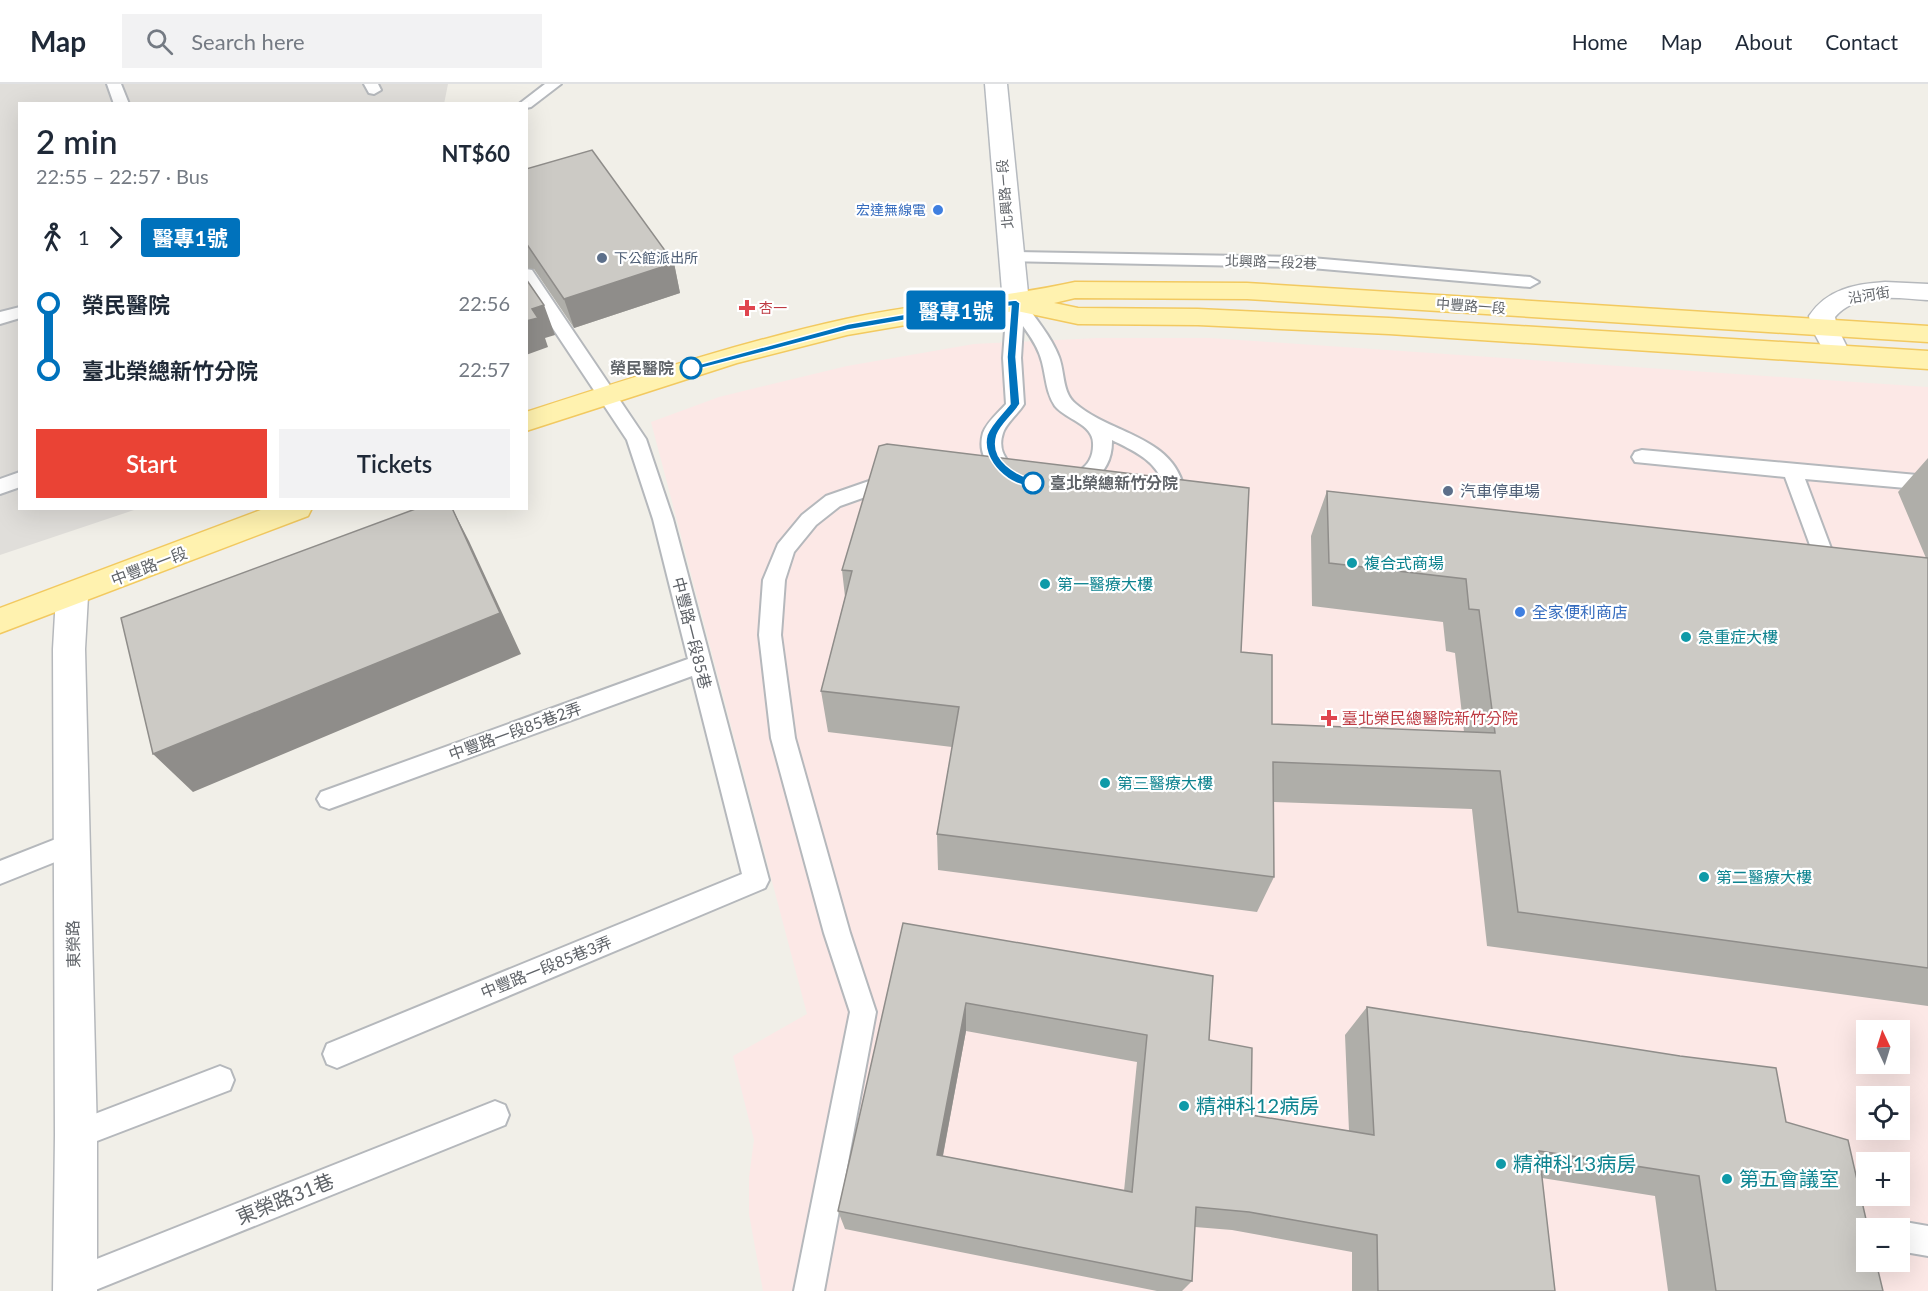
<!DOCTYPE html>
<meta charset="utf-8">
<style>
:root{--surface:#fff;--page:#f2f2f3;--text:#1f2937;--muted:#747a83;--line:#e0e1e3;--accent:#ea4335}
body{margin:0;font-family:Lato,"Noto Sans TC",sans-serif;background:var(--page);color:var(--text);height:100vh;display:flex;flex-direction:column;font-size:22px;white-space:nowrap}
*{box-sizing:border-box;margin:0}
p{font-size:20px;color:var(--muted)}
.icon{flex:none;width:33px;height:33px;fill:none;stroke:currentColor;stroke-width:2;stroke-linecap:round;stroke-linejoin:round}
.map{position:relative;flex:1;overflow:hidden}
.side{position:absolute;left:18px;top:18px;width:510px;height:408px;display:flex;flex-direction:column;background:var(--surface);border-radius:0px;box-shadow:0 6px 24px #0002}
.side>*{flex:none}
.badge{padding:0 12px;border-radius:4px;font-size:21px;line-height:39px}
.needle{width:39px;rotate:356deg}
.tools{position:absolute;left:1856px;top:936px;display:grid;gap:12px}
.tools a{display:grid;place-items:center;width:54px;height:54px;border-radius:0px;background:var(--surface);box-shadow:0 6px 24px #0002;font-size:30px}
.map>.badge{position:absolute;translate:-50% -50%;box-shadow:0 0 0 3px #fff}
.legs{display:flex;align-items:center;gap:9px;height:66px;padding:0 18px;font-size:20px}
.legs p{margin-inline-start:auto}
.summary{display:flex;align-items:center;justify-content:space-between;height:102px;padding:0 18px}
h1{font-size:33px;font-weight:600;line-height:45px}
.action{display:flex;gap:12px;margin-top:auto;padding:12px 18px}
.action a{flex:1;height:69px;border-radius:0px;background:var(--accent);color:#fff;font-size:24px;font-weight:600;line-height:69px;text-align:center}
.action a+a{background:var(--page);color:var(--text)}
ul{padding:0 18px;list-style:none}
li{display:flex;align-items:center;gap:21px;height:66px;font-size:22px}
li i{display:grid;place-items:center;width:9px;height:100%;margin:0 8px;background:currentColor}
li i::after{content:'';width:15px;height:15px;margin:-8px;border:4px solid;border-radius:50%;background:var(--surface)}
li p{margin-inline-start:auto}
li:first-child i{background:linear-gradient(#0000 50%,currentColor 0)}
li:last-child i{background:linear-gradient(currentColor 50%,#0000 0)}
header{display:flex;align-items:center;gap:36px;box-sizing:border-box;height:84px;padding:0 30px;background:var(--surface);border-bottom:2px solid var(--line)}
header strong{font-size:28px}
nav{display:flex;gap:33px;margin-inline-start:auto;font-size:21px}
.search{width:420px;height:54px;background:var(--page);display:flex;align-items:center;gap:15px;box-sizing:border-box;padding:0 21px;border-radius:0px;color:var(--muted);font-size:22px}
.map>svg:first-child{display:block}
</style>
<header>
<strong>Map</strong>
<div class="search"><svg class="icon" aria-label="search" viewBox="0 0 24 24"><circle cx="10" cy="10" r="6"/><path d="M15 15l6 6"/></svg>Search here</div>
<nav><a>Home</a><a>Map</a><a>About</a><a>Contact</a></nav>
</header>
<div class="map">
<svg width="1928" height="1207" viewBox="0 0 1928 1207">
<rect width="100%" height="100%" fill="#f1efe8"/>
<path fill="#e0deda" d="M0,0H448L444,20H20V424L137,425L0,471Z"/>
<path fill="#fce8e6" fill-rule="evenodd" d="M1098,254H1210L1928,303V1207H763L749,1130V1093L754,1056L733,972L807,930L651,338L719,313L847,282L974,260ZM1866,946H1899V980H1866ZM1866,1012H1899V1046H1866ZM1866,1078H1899V1112H1866ZM1866,1144H1899V1178H1866Z"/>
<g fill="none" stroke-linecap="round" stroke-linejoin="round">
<g stroke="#b5b8bc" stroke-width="4">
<path id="lane" d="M107,0H121L129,20H114Z
M364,0H378L381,6L374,10L369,9Z
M545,0H561L531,23L526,24V20H519Z
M1011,168L1300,173L1530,193L1539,198L1530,203L1300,183L1005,177L1003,173Z
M526,185L532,186L646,355L673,435L769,796L765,804L337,984L327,980L323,970L327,960L742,790L692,592L329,725L321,722L317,715L321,708L688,575L653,435L627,356L526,204Z
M1016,214L1022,215C1035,234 1051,252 1059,273C1065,289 1062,309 1076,320C1111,350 1172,352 1184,404C1178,415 1161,423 1149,419L1146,414L1149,409L1163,401C1158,377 1132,366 1112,356C1114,437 965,413 983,349C987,338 998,329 1006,320L1003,274L1007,219ZM1023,242C1031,253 1039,265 1042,278C1046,293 1046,309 1055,322C1065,335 1093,340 1093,359C1096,414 986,399 1003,349C1006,339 1019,329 1024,320L1021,274Z
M20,223V234L0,240V228Z
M1642,366L1928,392V406L1805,395L1841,491L1838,497L1831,499L1824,497L1821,491L1785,393L1635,378L1632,373L1635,368Z
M20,388V403L0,410V395Z
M895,388L902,390L905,395L902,400L840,422L816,441L794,468L785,496L781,551L795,654L850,849L876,928L824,1207H794L850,928L824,849L771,654L759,551L763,496L778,460L802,431L826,412Z
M71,749L80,752L83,760L80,768L0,800V777Z
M220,982L230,986L234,996L230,1006L76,1065L66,1061L62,1051L66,1041Z
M495,1017L505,1021L509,1031L505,1041L93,1207H63L60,1199L64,1188Z
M1899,1137L1928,1142V1172L1899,1167V1144H1887Z"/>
</g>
<g stroke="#b5b8bc" stroke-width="3">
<path id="street" d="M1885,198L1928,200V216C1898,214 1857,207 1835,233L1837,243L1850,269L1846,275L1837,278L1828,275L1811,243L1809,232C1827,205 1855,200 1885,198Z
M72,500L83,503L88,512L85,565L97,1051V1207H53L55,1051L53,565L56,512L61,503Z"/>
</g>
<g stroke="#b6babf" stroke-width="3">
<path id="secondary" d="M985,0H1007L1029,219L1025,225L1016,227L1007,225L1003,219Z"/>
</g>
<g stroke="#f2c960" stroke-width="3">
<path id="primary" d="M1075,198L1247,199L1928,242V258L1247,215L1075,214L1054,219L1078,224L1198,225L1389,234L1928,267V285L1389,250L1198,241L1078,240L1017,227L929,237L847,251L737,279L526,347V328C632,294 737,259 846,235C922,218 999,215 1075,198Z
M266,424H312L308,432L0,549V524Z"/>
</g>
<use href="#lane" fill="#fff" fill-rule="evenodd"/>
<use href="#street" fill="#fff" fill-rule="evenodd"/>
<use href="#secondary" fill="#fff" fill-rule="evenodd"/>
<use href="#primary" fill="#fff2af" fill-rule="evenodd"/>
</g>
<path fill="#afaea9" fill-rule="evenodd" d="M526,85L674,179L680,209L574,244L534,185L526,184Z
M879,362L1241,568L1272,640L1464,648L1455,569L1446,567L1443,538L1312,522L1311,452L1327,407L1926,474L1898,408L1928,374V922L1487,862L1472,725L1274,718V793L1257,828L938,786L937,750L952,663L828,648L821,607L845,513L842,486Z
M903,839L1209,956L1251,1031L1349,1047L1345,951L1367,923L1786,1038L1883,1207H1668L1655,1112L1542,1094L1555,1207H1352V1168L1232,1146L1195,1143L1192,1197L1182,1207H1157L845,1145L838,1127ZM966,947L1137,978L1124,1107L943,1072Z"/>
<path fill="#8f8d8a" d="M674,179L680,209L574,244L564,215Z
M544,221L555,251L545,254L548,263L526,271V237L532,225Z
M452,424L469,457L521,570L193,708L153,670Z
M966,919V947L939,1092L937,1071Z"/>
<path fill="#cccac5" stroke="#8f8d8a" stroke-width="1.5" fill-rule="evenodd" d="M592,66L674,179L564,215L526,159V85Z
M526,195L544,221L532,225L538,234L526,237Z
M887,360L1249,404L1241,568L1272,571V640L1495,649L1479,526L1469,525L1466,495L1329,479L1327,407L1928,474V884L1518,828L1500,687L1273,678L1274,793L937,750L959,623L821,607L852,487L842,486L879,362Z
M418,424H452L500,529L153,670L121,534Z
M903,839L1213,892L1209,956L1252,964L1251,1031L1374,1051L1367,923L1680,972L1776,984L1786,1038L1848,1056L1868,1144H1866V1178H1876L1883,1207H1716L1699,1092L1539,1067L1555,1207H1378L1377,1151L1249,1128L1196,1123L1192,1197L838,1127ZM966,919L1147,951L1132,1108L937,1071Z"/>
<path fill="#0072bc" stroke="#fff" stroke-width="1.5" d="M1016,216L1020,219L1016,273L1020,320C1014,330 1001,340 997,351C989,377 1017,391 1036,397V402C1011,406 980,376 987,351C991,340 1003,329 1010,320L1007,273L1011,222L929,232L848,246L691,287L686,284L848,240L929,226Z"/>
<g fill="#3f7fe0" stroke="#fff" stroke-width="2">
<circle cx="938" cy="126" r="6"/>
<circle cx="1520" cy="528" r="6"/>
</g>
<g fill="#5c6f8a" stroke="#fff" stroke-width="2">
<circle cx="602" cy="174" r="6"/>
<circle cx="1448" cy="407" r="6"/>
</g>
<g fill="#e0444e" stroke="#fff" stroke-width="2">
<path d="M744 215h6v6h6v6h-6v6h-6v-6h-6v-6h6z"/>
<path d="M1326 625h6v6h6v6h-6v6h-6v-6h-6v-6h6z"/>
</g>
<g fill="#fff" stroke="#0072bc" stroke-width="3">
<circle cx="691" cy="284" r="10"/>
<circle cx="1033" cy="399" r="10"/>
</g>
<g fill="#0f9aa8" stroke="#fff" stroke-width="2">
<circle cx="1352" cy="479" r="6"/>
<circle cx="1045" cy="500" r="6"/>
<circle cx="1686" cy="553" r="6"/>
<circle cx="1105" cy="699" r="6"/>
<circle cx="1704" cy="793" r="6"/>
<circle cx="1184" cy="1022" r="6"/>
<circle cx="1501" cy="1080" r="6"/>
<circle cx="1727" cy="1095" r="6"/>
</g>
<g text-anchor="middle" stroke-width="4.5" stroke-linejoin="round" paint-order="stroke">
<g font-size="14" fill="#5f6368" stroke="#fff">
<text transform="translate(1005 110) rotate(-95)" y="5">北興路ㄧ段</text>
<text transform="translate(1271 178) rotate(2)" y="5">北興路ㄧ段2巷</text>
<text transform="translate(1869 211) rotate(-9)" y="5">沿河街</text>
<text transform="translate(1471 222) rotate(4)" y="5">中豐路一段</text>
</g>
<g font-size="14" fill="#366cbe" stroke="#fff" text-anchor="end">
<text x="926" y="131">宏達無線電</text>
</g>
<g font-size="14" fill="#4e5e75" stroke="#fff" text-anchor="start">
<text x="614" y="179">下公館派出所</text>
</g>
<g font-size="14" fill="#be3a42" stroke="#fff" text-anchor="start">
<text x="759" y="229">杏一</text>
</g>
<g font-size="16" font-weight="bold" fill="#5f6368" stroke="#fff" text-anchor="end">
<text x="674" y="290">榮民醫院</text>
<text x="1050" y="405" text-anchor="start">臺北榮總新竹分院</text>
</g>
<g font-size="16" fill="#4e5e75" stroke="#fff" text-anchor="start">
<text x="1460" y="413">汽車停車場</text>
</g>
<g font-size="16" fill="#0d838f" stroke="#fff" text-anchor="start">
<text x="1364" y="485">複合式商場</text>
<text x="1057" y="506">第一醫療大樓</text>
<text x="1698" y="559">急重症大樓</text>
<text x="1117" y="705">第三醫療大樓</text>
<text x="1716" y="799">第二醫療大樓</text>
</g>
<g font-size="16" fill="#5f6368" stroke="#fff">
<text transform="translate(149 482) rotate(-21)" y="6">中豐路一段</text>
<text transform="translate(692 549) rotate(76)" y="6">中豐路一段85巷</text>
<text transform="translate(515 647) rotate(-20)" y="6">中豐路一段85巷2弄</text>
<text transform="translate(73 860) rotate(-91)" y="6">東榮路</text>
<text transform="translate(546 883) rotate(-22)" y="6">中豐路一段85巷3弄</text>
</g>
<g font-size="16" fill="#366cbe" stroke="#fff" text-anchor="start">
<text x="1532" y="534">全家便利商店</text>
</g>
<g font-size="16" fill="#be3a42" stroke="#fff" text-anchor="start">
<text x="1342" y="640">臺北榮民總醫院新竹分院</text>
</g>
<g font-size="20" fill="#0d838f" stroke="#fff" text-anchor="start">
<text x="1196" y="1029">精神科12病房</text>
<text x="1513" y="1087">精神科13病房</text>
<text x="1739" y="1102">第五會議室</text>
</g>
<g font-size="20" fill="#5f6368" stroke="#fff">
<text transform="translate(285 1115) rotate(-22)" y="7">東榮路31巷</text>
</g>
</g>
</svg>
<div class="tools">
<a><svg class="needle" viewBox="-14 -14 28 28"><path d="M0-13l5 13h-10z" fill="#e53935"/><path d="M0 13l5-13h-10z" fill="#747a83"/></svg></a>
<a><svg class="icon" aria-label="locate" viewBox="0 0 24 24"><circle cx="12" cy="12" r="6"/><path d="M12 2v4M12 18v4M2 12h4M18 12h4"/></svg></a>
<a>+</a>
<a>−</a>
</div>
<b class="badge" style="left:956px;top:226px;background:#0072bc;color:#fff">醫專1號</b>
<section class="side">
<div class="summary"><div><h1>2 min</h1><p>22:55 – 22:57 · Bus</p></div><b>NT$60</b></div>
<div class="legs"><svg class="icon" aria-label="walk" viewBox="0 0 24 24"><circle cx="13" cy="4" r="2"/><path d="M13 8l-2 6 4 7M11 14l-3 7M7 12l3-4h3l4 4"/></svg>1<svg class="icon" aria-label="forward" viewBox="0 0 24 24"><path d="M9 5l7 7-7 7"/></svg><b class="badge" style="background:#0072bc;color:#fff">醫專1號</b></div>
<ul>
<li><i style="color:#0072bc"></i><b>榮民醫院</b><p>22:56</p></li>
<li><i style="color:#0072bc"></i><b>臺北榮總新竹分院</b><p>22:57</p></li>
</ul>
<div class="action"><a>Start</a><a>Tickets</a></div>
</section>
</div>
